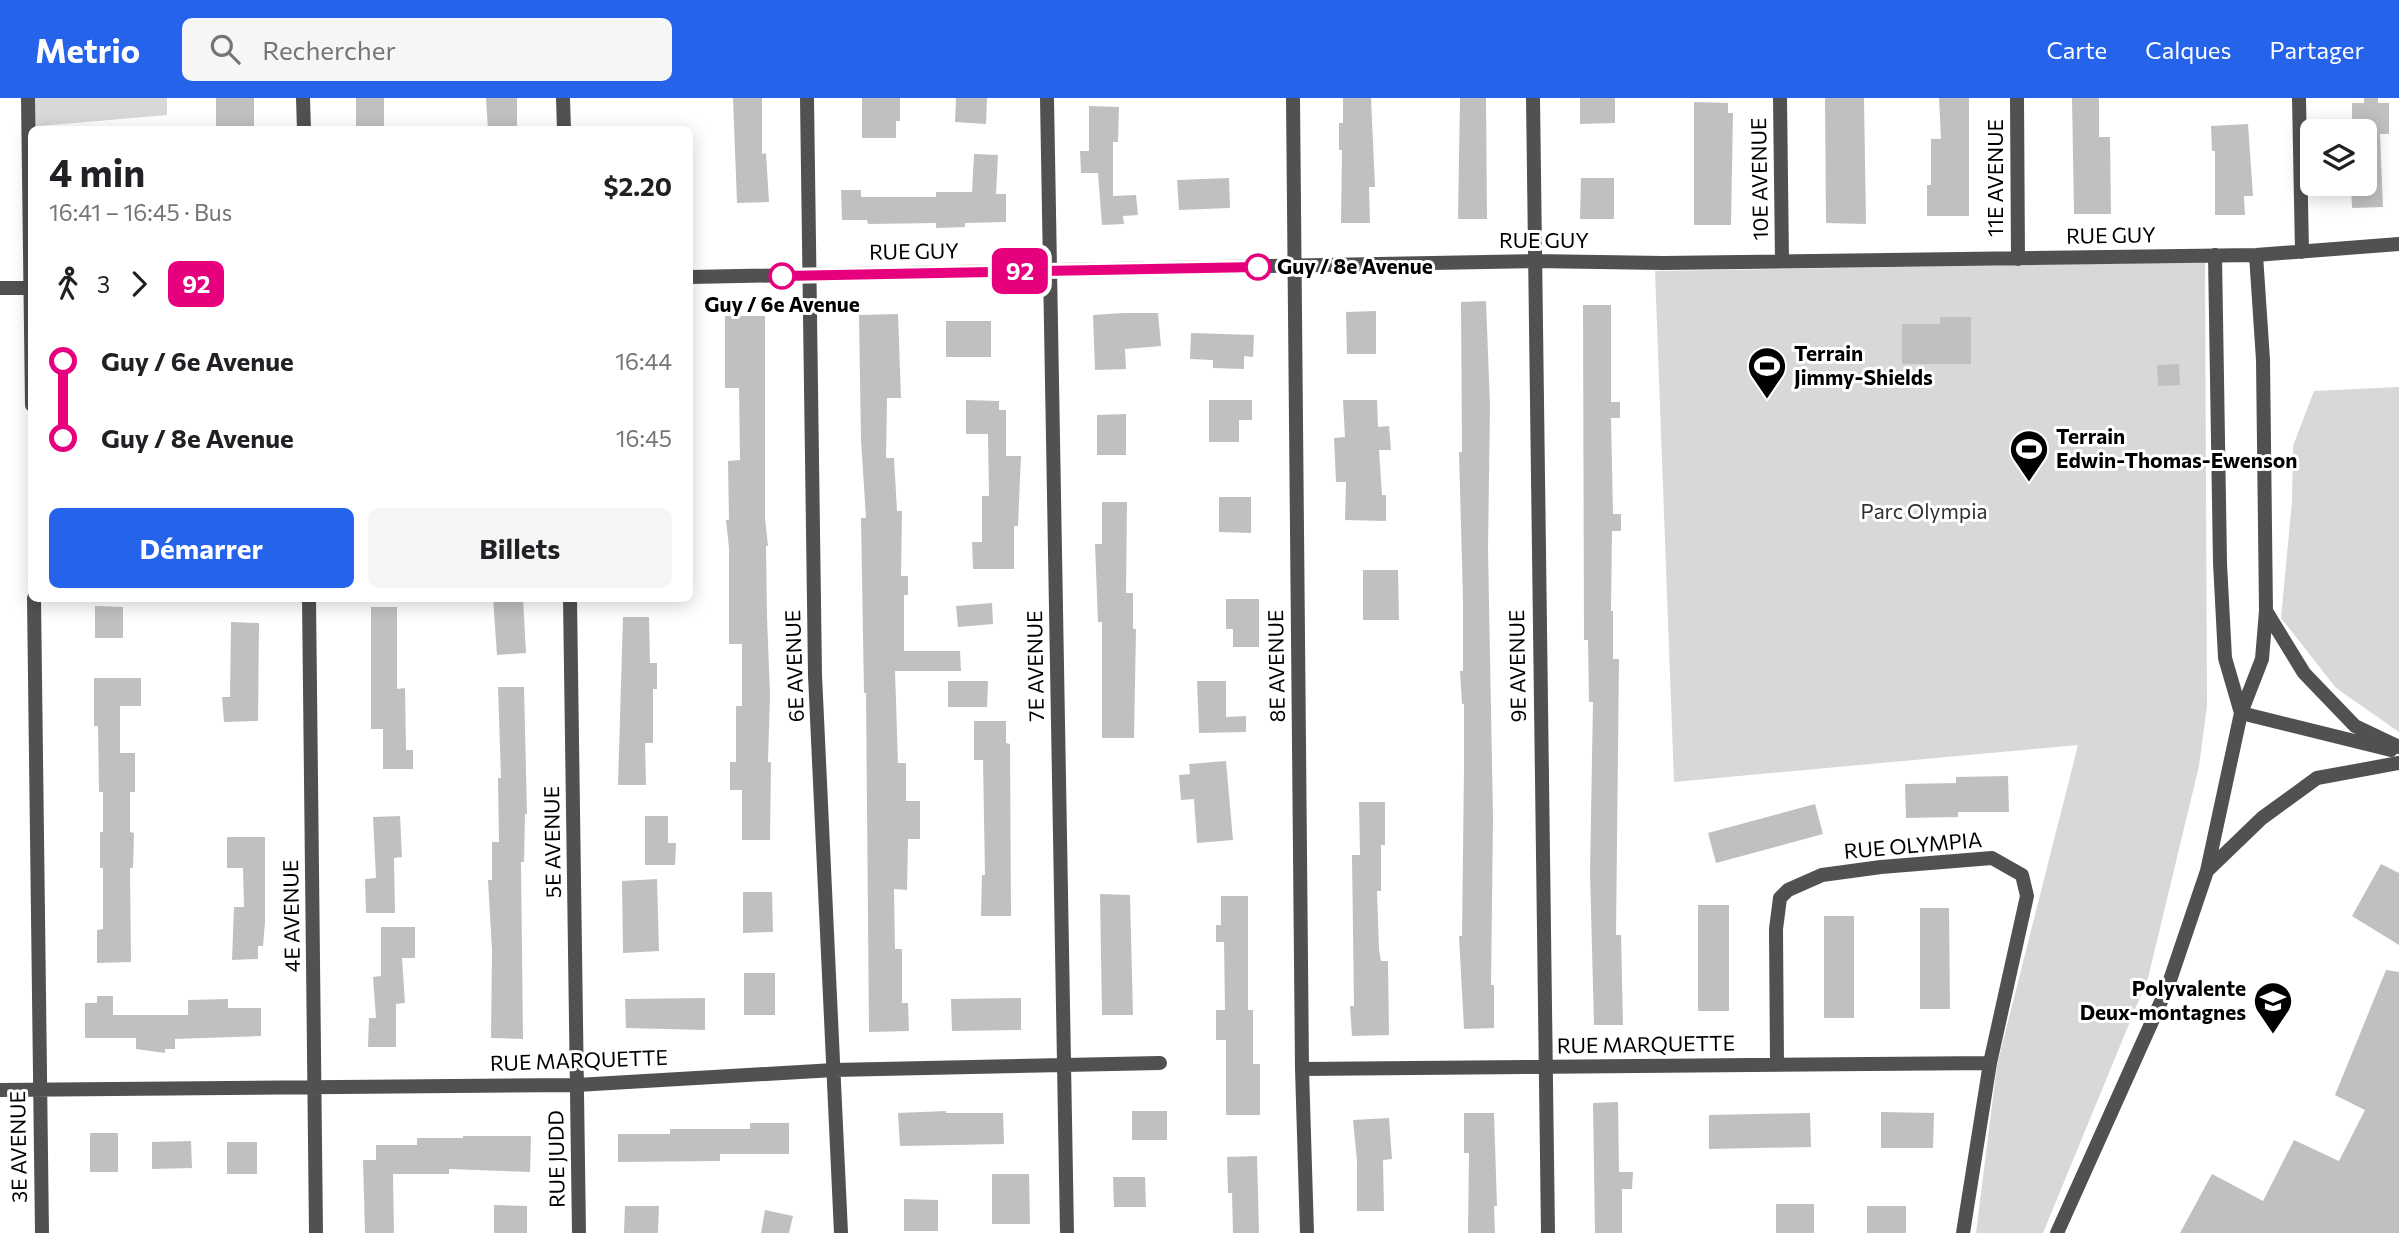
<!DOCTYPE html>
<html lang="fr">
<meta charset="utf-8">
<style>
:root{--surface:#fff;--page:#f6f6f6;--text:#202124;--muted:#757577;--accent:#2563eb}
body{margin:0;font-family:Commissioner,sans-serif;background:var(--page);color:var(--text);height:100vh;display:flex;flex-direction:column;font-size:26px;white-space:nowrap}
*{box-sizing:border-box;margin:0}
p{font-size:23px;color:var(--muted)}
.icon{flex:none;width:38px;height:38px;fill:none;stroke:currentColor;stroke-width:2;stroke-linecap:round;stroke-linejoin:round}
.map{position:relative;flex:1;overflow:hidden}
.panel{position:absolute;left:28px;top:28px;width:665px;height:476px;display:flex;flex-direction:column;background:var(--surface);border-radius:10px;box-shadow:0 4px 18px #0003}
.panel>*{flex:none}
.badge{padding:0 14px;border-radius:10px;font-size:24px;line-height:46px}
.buttons{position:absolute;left:2300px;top:21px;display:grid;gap:14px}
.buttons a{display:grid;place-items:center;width:77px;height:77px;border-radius:10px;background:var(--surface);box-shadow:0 4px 18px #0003;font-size:35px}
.map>.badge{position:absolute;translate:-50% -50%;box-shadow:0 0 0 4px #fff}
.legs{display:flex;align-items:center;gap:10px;height:77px;padding:0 21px;font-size:23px}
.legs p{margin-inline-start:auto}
.summary{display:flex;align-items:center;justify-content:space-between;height:119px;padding:0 21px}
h1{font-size:38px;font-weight:700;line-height:52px}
.primary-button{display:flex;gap:14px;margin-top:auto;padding:14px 21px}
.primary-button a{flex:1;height:80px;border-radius:10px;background:var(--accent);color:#fff;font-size:28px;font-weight:700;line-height:80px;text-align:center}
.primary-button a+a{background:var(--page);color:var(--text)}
ul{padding:0 21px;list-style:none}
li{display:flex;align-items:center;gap:24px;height:77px;font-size:26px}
li i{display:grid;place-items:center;width:10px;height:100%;margin:0 9px;background:currentColor}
li i::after{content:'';width:18px;height:18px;margin:-9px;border:5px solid;border-radius:50%;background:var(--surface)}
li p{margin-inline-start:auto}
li:first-child i{background:linear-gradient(#0000 50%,currentColor 0)}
li:last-child i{background:linear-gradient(currentColor 50%,#0000 0)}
header{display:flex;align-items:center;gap:42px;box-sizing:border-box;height:98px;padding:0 35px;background:var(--accent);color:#fff}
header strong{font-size:33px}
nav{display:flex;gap:38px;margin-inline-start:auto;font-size:24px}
.search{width:490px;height:63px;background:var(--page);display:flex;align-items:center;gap:18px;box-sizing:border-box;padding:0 24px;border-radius:10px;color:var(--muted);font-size:26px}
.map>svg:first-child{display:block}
</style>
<header>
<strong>Metrio</strong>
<div class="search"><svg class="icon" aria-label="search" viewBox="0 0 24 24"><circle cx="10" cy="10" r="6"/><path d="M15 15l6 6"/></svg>Rechercher</div>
<nav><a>Carte</a><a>Calques</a><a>Partager</a></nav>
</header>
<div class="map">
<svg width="2399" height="1135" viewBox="0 0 2399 1135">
<rect width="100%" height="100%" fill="#fff"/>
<path fill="#d8d8d8" d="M28,0H167V17L28,29Z
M2205,164L2207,608L2199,668L2148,880L2043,1135H1976L1997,967L2078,647L1674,684L1655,173Z
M2399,289V634L2336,590L2281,520L2292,403L2293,348L2314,293Z"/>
<path fill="#c0c0c0" d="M216,0H254V32H216Z
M356,0H384V32H356Z
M486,0H517V32H488Z
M733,0H762V56L766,55L769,104L737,105Z
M862,0H900V23H896V40H862Z
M956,0H987L986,26L955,24Z
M1343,0H1371L1375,89H1369L1370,125H1341L1342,52H1339V25H1343Z
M1460,0H1486L1487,121H1458Z
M1580,0H1615V25L1580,26Z
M1825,0H1864L1866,126L1826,125Z
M1939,0H1969V118H1927V87H1931V41H1941Z
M2072,0H2099V39H2110L2111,116H2074Z
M2364,0H2378V5H2389V36H2380L2383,109L2352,110L2351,86H2364V33H2352V5H2364Z
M1694,4L1728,5V15H1733L1731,127H1694Z
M1089,8L1119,9L1118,44H1113V98L1136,97L1138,117L1123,118L1124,126L1102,127L1098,75H1081L1080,53H1089Z
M2248,26L2253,98H2244L2245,117H2215V53H2212L2211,28Z
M974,56L998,57L996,96H1006V124L965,125V129L936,130V125L868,126L867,122H842L841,92H861V99H936V94H972Z
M1229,80L1230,110L1179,112L1177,82Z
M1581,80H1614V121H1580Z
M1486,203L1490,307L1488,450L1493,719L1491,887H1494V930L1464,931L1459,838H1462L1464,670V606H1462L1460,573H1463V502L1459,354H1462L1461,204Z
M1583,207H1611V304H1620V320H1611L1613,416H1621V433H1612L1611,513H1613V561H1619L1616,837H1621L1623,927H1594L1590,774L1593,604H1589L1588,542H1584Z
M1376,213V256H1347L1346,214Z
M1124,215H1158L1161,248L1125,251L1126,271L1095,272L1093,217Z
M898,216L901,300H887L886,360H894L897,413H902L901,478H908V497H904V553H960L961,573H895L898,665H906V703H920V741H908L907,792L894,791L895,851H902V905H908L909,933L869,934L866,595H864L861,420H866L861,342L859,217Z
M725,218H765V420L768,448H766L767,519L770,596L768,664H771L770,742H742V692H730V664H736V608H742V546H729V450L726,422H729L728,363L740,362L739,290H725Z
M1940,219H1971V266H1902V226H1940Z
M946,223H991V259H946Z
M1191,235L1254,237L1253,259L1244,258V271L1213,270V262L1190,261Z
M2179,266L2180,287L2158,288L2157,267Z
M966,302L999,303V312H1006V358H1021L1018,428H1014V471H973L972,444H982V398H989L988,336H966Z
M1209,302H1252V322H1239V344H1209Z
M1343,302H1377L1378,329L1389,328L1391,352H1379L1382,397H1386V423L1345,422L1346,384H1336L1334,340L1345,339Z
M1126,316V357H1097V317Z
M1219,399H1251V435L1219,434Z
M1102,404H1127L1126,495H1133V531H1136L1134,640H1102V524H1098L1095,446H1102Z
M1363,472H1398L1399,522H1363Z
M493,500H523L526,555L497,557Z
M1226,501H1259V549H1233V531H1226Z
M992,505L993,526L958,529L956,508Z
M95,508L123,509V540H95Z
M371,509H397V591L405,590L406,652H413V671H383V631H371Z
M623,519H649L650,565H657V591H653V645H645L646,687H618Z
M231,524L259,525L258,623L224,624L222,599H230Z
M94,580H141V608H120V655H135V694H130V734L134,735L133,770H130L131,864L97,865V832L103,831V770H100V734H103V694H99L98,628H94Z
M948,583H988L987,609H948Z
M1197,583H1226V619L1246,618V634L1199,635Z
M498,589H524L527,716H525L524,764H521L523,941L491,940L492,852L488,782H492V744H499L498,680H501Z
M974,623H1006V645L1010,646L1011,818H981L982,777H985L983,662H974Z
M1226,663L1233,742L1197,745L1194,701L1181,702L1179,677L1190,676L1189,666Z
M2008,678L2009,714H1958V719L1906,720L1905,686L1956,685V679Z
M1359,704H1385V747H1381V793H1377L1379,852L1381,863H1388L1389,937L1352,938L1350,908H1354L1352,757H1360Z
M1815,706L1823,736L1716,765L1708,735Z
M400,718L402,759L394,760L395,815H366L365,781L376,780L373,719Z
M645,718H668V745H676L675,767H645Z
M227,739H265V824L263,848H258V861L232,862L234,809H244L243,770H227Z
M2381,766L2399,775V847L2352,818Z
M657,781L659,853L623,855L622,783Z
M743,794H772L773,834L743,835Z
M1100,796L1130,797L1133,917H1102Z
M1221,798H1248V912H1253V966H1260V1017H1226V942H1216V912H1225L1224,844H1216V827H1221Z
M1698,807H1729V913H1698Z
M1920,810H1949L1950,911H1920Z
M1824,818H1854V920H1824Z
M381,829H415V860H402L405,905L396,906V949H368L369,920H376L373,879L381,878Z
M2386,872L2399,874V1135H2180L2212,1076L2263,1103L2294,1042L2339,1063L2365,1012L2335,997Z
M744,875H775V917H744Z
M97,898H113V917H188V902L228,901V910H261V938L175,941V951H165V955L136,951V940H85V905H97Z
M705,900V932L626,930L625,901Z
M1021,900V932L952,933L951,901Z
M1618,1004L1619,1074H1633L1632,1091H1622V1135H1595L1593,1005Z
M946,1013V1015H1003L1004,1046L900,1048L898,1015Z
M1132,1013H1167V1042H1132Z
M1881,1014L1934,1015L1933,1050H1881Z
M1464,1015H1494L1497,1108H1494L1495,1135H1468L1469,1055H1464Z
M1810,1015L1811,1049L1709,1051V1017Z
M1389,1020L1392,1061L1383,1062L1384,1113H1357V1063L1353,1022Z
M750,1025H789V1056H720V1063L618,1064V1036H670V1031H750Z
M90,1035H118V1074H90Z
M463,1038H531L530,1074L449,1071V1076H393L394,1135H365L363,1062H376V1047H417V1040H463Z
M191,1043L192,1070L152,1071V1044Z
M227,1044H257V1076H227Z
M1257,1058L1259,1135H1233L1232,1095H1228L1227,1059Z
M992,1076H1029L1030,1126H992Z
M1113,1079H1145L1146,1109H1114Z
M904,1101L938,1102V1133H904Z
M1776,1106H1814V1135H1776Z
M494,1107L527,1108V1135H494Z
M625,1108H659L658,1135H624Z
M1867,1108H1906V1135H1867Z
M765,1112L793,1118L789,1135H761Z"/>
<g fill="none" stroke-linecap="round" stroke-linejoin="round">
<path stroke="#515151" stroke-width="14" d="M28,0L32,307
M303,0L304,32
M563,0L564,32
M807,0L815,577L841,1135
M1047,0L1067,1135
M1293,0L1302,971L1307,1135
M1533,0L1548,1135
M1780,0L1782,162
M2017,0L2018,161
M2299,0L2302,154
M2215,157L2220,465L2225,560L2241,615
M690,179L1534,163L1663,165L2256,157L2399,146
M0,190H32
M34,500L42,1135
M309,500L316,1135
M570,500L579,1135
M2266,513L2304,575L2355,628L2399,649
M2241,615L2391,652
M2208,772L2262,720L2317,680L2399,665
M1777,966L1776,831L1780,800L1788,792L1822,777L1881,769L1992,760L2022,777L2027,798L1990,965L1963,1135
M1302,971L1990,965
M0,992L577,987L834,972L1160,965
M2057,1135L2168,888L2207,773L2241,615L2262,561L2266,513L2263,262L2256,157"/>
</g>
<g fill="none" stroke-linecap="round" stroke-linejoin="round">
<g stroke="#fff" stroke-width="16">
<path id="line-1" d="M782,178L1258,169"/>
</g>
<use href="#line-1" stroke="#e6007e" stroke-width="10"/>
</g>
<defs>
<g id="stadium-pin" transform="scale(2.0125)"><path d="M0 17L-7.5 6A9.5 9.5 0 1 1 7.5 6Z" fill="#000" stroke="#fff"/><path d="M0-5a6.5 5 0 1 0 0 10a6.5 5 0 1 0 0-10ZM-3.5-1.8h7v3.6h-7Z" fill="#fff"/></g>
<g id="school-pin" transform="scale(2.0125)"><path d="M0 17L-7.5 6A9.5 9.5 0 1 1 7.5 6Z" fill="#000" stroke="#fff"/><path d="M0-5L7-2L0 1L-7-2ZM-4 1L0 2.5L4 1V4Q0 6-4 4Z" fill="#fff"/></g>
</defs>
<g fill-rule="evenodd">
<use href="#stadium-pin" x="1767" y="268"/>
<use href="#stadium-pin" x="2029" y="351"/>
<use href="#school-pin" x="2273" y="903"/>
</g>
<g fill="#fff" stroke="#e6007e" stroke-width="3.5">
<circle cx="1258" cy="169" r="12"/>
<circle cx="782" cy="178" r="12"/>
</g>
<g text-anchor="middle" stroke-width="6" stroke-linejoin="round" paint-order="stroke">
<g font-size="21" fill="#000" stroke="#fff">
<text transform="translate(1996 80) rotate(-90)" y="7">11E AVENUE</text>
<text transform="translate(1760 81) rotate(-91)" y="7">10E AVENUE</text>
<text transform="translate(2111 138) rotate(-1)" y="7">RUE GUY</text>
<text x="1544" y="150">RUE GUY</text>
<text transform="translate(914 154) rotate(-1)" y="7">RUE GUY</text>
<text transform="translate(795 568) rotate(-92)" y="7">6E AVENUE</text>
<text transform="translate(1036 568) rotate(-91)" y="7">7E AVENUE</text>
<text transform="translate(1277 568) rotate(-91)" y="7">8E AVENUE</text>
<text transform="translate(1518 568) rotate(-91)" y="7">9E AVENUE</text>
<text transform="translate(553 744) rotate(-91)" y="7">5E AVENUE</text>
<text transform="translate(1913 748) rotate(-5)" y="7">RUE OLYMPIA</text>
<text transform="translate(292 818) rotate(-91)" y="7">4E AVENUE</text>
<text transform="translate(1646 947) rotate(-1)" y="7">RUE MARQUETTE</text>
<text transform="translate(579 963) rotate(-2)" y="7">RUE MARQUETTE</text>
<text transform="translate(19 1049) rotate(-91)" y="7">3E AVENUE</text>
<text transform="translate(557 1061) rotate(-91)" y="7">RUE JUDD</text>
</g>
<g font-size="21" font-weight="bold" fill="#000" stroke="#fff" text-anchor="start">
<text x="1277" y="176">Guy / 8e Avenue</text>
<text x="782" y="214" text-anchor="middle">Guy / 6e Avenue</text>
</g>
<g font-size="21" font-weight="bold" fill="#000" stroke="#fff" text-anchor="start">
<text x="1794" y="263">Terrain<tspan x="1794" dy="24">Jimmy-Shields</tspan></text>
<text x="2056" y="346">Terrain<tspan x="2056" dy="24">Edwin-Thomas-Ewenson</tspan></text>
<text x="2246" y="898" text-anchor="end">Polyvalente<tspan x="2246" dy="24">Deux-montagnes</tspan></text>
</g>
<g font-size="21" fill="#2f2f2f" stroke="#fff">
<text x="1924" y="421">Parc Olympia</text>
</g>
</g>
</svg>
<div class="buttons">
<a><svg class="icon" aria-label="layers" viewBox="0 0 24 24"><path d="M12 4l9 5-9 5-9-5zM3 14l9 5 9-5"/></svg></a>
</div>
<b class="badge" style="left:1020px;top:173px;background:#e6007e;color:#fff">92</b>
<section class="panel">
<div class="summary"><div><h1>4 min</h1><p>16:41 – 16:45 · Bus</p></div><b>$2.20</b></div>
<div class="legs"><svg class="icon" aria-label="walk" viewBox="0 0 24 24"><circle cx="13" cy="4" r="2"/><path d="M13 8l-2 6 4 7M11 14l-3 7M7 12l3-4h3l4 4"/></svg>3<svg class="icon" aria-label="forward" viewBox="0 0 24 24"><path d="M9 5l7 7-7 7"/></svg><b class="badge" style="background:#e6007e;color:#fff">92</b></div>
<ul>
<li><i style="color:#e6007e"></i><b>Guy / 6e Avenue</b><p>16:44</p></li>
<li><i style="color:#e6007e"></i><b>Guy / 8e Avenue</b><p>16:45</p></li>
</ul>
<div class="primary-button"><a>Démarrer</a><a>Billets</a></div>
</section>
</div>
